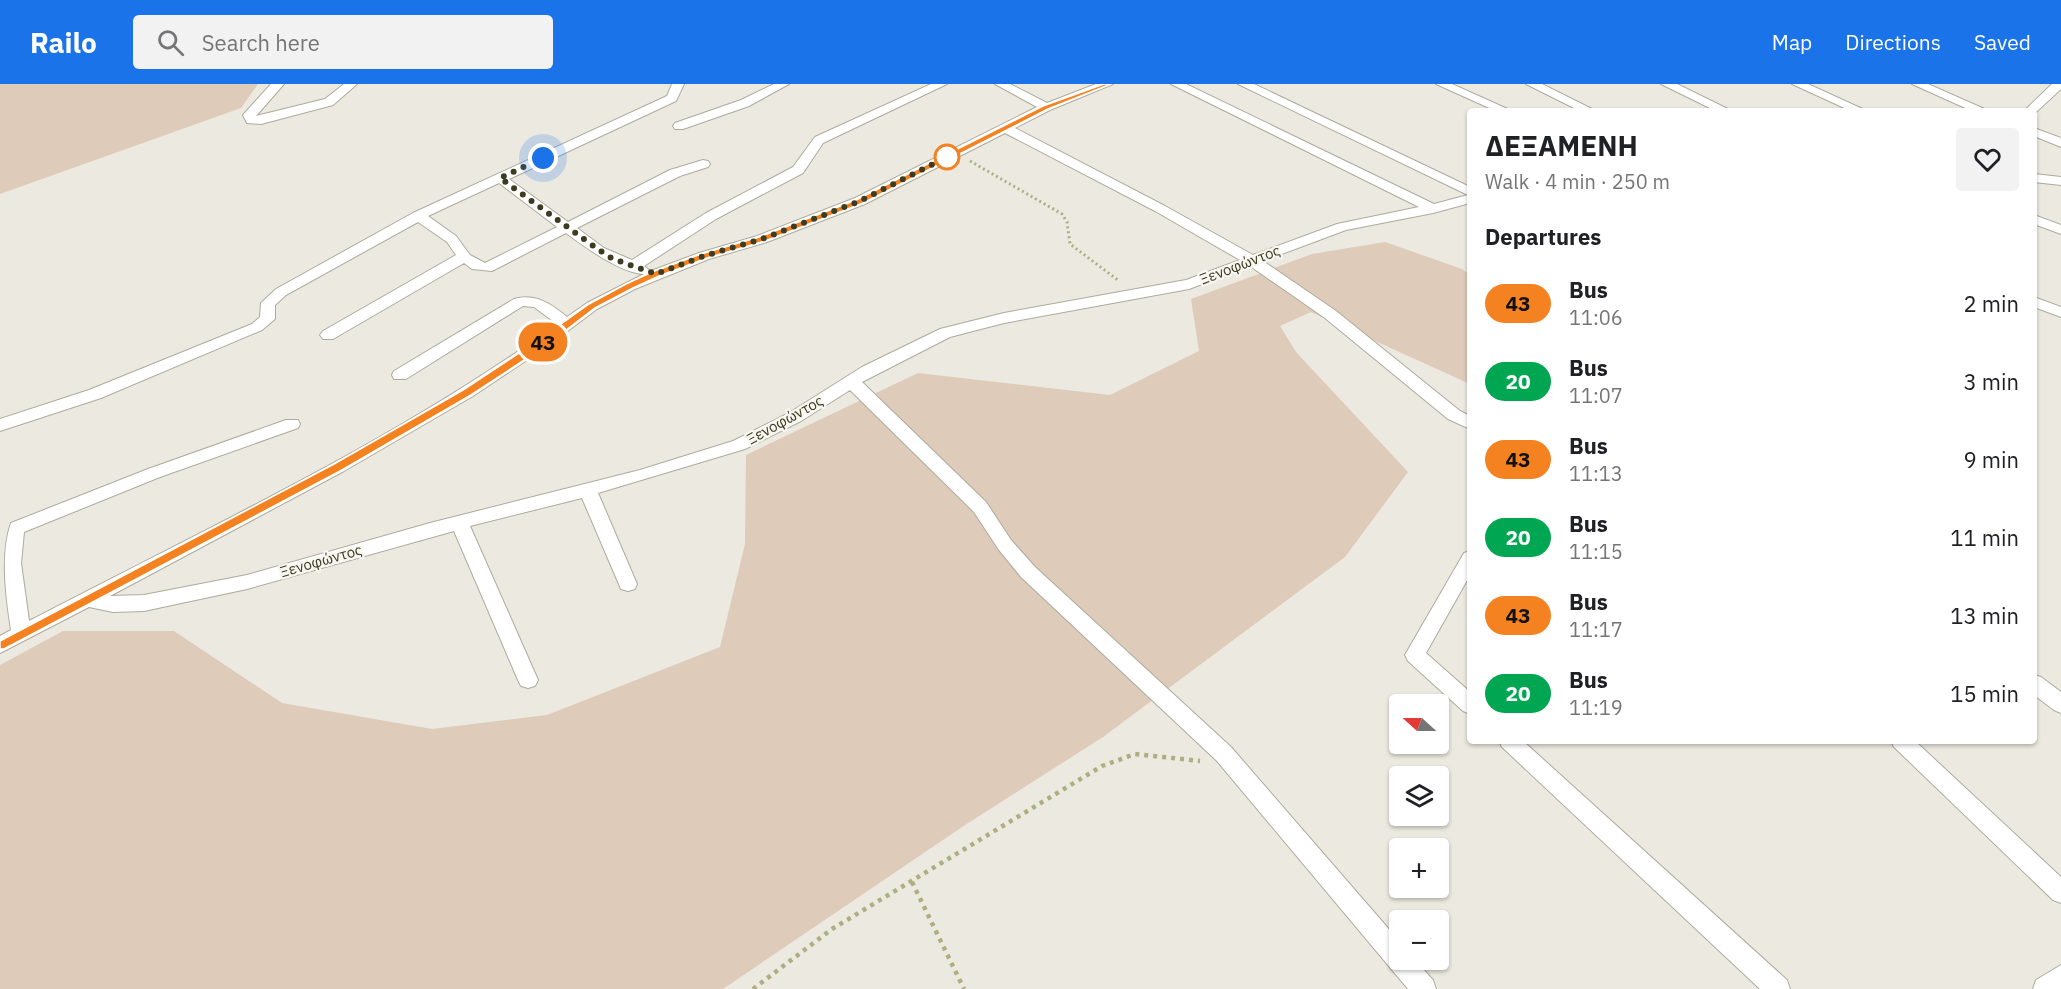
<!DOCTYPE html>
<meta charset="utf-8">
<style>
:root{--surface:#fff;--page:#f2f2f2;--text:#202124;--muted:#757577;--accent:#1a73e8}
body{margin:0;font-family:"IBM Plex Sans",sans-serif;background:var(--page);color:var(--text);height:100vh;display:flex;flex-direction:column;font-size:22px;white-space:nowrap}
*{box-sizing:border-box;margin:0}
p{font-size:20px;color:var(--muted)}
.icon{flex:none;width:33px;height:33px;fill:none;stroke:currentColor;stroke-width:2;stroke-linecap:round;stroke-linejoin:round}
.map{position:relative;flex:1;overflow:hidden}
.panel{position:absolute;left:1467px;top:24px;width:570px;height:636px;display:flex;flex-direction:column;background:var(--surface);border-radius:6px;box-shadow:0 2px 4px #0004}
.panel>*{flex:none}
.badge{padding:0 12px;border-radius:20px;font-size:21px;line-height:39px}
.needle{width:39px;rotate:291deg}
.fabs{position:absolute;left:1389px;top:610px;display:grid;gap:12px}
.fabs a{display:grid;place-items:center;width:60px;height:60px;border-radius:6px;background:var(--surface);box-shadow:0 2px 4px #0004;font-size:30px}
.you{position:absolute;width:30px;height:30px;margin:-15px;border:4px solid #fff;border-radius:50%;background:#1a73e8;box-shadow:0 0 0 9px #1a73e833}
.map>.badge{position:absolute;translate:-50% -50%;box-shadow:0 0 0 3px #fff}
h2{padding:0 18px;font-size:22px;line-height:54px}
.round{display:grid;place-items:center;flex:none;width:63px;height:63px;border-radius:6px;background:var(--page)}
.overview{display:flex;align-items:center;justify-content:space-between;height:102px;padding:0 18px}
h1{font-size:28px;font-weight:800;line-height:45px}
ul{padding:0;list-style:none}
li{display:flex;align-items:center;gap:18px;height:78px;padding:0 18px}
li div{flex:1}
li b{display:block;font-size:22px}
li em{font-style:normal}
li .badge{min-width:66px;font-weight:700;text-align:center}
header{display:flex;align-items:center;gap:36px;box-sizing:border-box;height:84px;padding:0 30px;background:var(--accent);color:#fff}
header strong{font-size:28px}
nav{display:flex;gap:33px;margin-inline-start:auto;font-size:21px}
.search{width:420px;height:54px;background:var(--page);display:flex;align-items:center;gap:15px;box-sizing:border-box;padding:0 21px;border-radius:6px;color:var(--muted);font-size:22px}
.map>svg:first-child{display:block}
</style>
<header>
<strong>Railo</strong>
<div class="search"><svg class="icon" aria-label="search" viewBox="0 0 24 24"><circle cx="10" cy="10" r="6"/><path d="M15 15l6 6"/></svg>Search here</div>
<nav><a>Map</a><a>Directions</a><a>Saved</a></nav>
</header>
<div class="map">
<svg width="2061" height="905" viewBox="0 0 2061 905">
<rect width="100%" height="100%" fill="#ece9e1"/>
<path fill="#decbb9" d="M0,0H258L241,24L0,110Z
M1385,158L1462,185L1470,191V300L1311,228L1280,242L1296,268L1408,388L1345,473L1103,653L965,741L723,905H0V581L63,547H174L282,619L432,645L547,631L720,563L745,460L746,371L918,289L1110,311L1199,267L1191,215L1312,170Z"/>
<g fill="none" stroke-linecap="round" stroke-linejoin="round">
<g stroke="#adab9c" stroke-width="2">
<path id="minor" d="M271,0H284L256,32L325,15L344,0H357L333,21L261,40L247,39L243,31Z
M672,0H684L676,17L509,95L568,138L670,86L703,76L708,77L710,80L708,83L680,92L577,144L604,164L632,176L706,129L793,83L815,53L931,0H947L823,59L803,89L716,135L644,182L649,186L648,188L699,169L757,152L855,114L1037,23L995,0H1010L1047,19L1096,0H1113L1050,26L1015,44L1165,122L1253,171L1337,140L1419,123L1171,0H1186L1434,120L1468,111L1238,0H1254L1470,103V119L1433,129L1346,146L1263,177L1336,227L1460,327L1470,332V345L1448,335L1325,234L1250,182L1189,205L1004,239L950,253L862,298L986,418L1011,456L1035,483L1231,663L1400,858V876H1415L1433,896L1436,905H1408L1217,677L1021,493L999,466L974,428L850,306L801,337L745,365L598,409L637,500L635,505L628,507L621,505L582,414L470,442L538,596L535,602L528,604L521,602L518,596L454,447L247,505L144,527L113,528L89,523L0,569V552L11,546C6,513 0,470 11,439L148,385L286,336H298L300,340L298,344L160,393L24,448L21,479L29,537C205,445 396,357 557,240L534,223L523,222L406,295H394L392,291L394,287L514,215C536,209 551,220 567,233L587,219L644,190C622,190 585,163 566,149L492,187L472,185L464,179L333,255H323L320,251L323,247L456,171L447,158L418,138L286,211L275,221V235L262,246L101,314L0,347V335L89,306L252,240L260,233L261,219L276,205L413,129L667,12ZM1005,49L1155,127L1240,176L1186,196L1004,229L940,245L862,283L789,329L733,357L640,386L430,439L247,491L144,511L110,512L344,387L473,312L545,264L597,225L635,205L709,175L767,158L865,120ZM499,99L557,143L485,179L470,171L456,152L428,132Z
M774,0H789L749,22L683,45H675L673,42L675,39L741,16Z
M1436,0H1452L1512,27H1496Z
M1526,0H1542L1596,27H1580Z
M1661,0H1677L1732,27H1716Z
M1792,0H1808L1867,27H1851Z
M1912,0H1928L1989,27H1972Z
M2052,0H2061V5L2034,30V27H2024Z
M2034,44L2061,54V63L2034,52Z
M2034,90L2061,93V101L2034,98Z
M2034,131L2061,141V150L2034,140Z
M2034,213L2061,223V233L2034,223Z
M1470,467V491L1426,569L1470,608V630L1463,627L1408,577L1405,571L1464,469Z
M2034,591L2041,593L2061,608V629L2054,626L2034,611Z
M1499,657H1523L1787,896L1790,905H1760L1502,663Z
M1891,657H1915L2061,793V819L2053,816L1894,663Z
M2061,881V905H2033L2036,896Z"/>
</g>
<path stroke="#b0ad80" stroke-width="3" stroke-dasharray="2 3" stroke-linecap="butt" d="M970,77L1062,130L1067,138L1070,160L1119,197"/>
<path stroke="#b0ad80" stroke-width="4.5" stroke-dasharray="4 5" stroke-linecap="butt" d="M912,798L964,905
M753,905L832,845L1102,682L1135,670L1200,677"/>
<use href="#minor" fill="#fff" fill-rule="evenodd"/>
</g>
<path fill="#f58220" stroke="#fff" stroke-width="1.5" d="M1104,0H1111L1048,25L863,119L765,157L707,174L659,192L633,204L595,224L544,263L471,311L342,386L4,565H0V557L334,380L463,306L536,258L589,220L626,200L652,188L701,170L759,153L856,116L1043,22Z"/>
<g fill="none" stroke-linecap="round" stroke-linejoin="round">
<path stroke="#3d3c21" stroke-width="6" stroke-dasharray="0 10.8" d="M543,74L500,94L599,166L613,175L656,190L704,172L762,155L860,117L947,73"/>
</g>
<circle fill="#fff" stroke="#f58220" stroke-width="3" cx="947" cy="73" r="12"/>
<g text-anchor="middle" stroke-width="4.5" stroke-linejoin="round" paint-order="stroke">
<g font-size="15" fill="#3d3c21" stroke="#f8f6f1">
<text transform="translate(1240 181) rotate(-21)" y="5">Ξενοφώντος</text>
<text transform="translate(785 336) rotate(-29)" y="5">Ξενοφώντος</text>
<text transform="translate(321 477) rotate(-16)" y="5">Ξενοφώντος</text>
</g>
</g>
</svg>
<div class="fabs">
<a><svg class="needle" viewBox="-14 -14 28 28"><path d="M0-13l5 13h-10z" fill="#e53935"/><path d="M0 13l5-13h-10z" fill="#757577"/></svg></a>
<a><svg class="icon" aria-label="layers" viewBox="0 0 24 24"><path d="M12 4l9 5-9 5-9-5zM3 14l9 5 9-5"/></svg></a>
<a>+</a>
<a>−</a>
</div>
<div class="you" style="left:543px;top:74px"></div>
<b class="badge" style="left:543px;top:258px;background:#f58220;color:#111">43</b>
<section class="panel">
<div class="overview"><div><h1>ΔΕΞΑΜΕΝΗ</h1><p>Walk · 4 min · 250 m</p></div><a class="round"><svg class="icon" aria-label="heart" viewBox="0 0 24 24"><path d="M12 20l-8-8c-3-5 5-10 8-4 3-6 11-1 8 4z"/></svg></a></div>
<h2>Departures</h2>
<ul>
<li><span class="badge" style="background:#f58220;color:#111">43</span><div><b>Bus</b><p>11:06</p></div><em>2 min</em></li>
<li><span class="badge" style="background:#00a651;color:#fff">20</span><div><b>Bus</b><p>11:07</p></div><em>3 min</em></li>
<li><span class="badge" style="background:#f58220;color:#111">43</span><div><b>Bus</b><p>11:13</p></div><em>9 min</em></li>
<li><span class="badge" style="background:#00a651;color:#fff">20</span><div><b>Bus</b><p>11:15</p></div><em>11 min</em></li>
<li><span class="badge" style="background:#f58220;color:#111">43</span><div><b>Bus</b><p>11:17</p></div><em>13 min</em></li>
<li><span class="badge" style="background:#00a651;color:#fff">20</span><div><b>Bus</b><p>11:19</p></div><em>15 min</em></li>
</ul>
</section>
</div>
